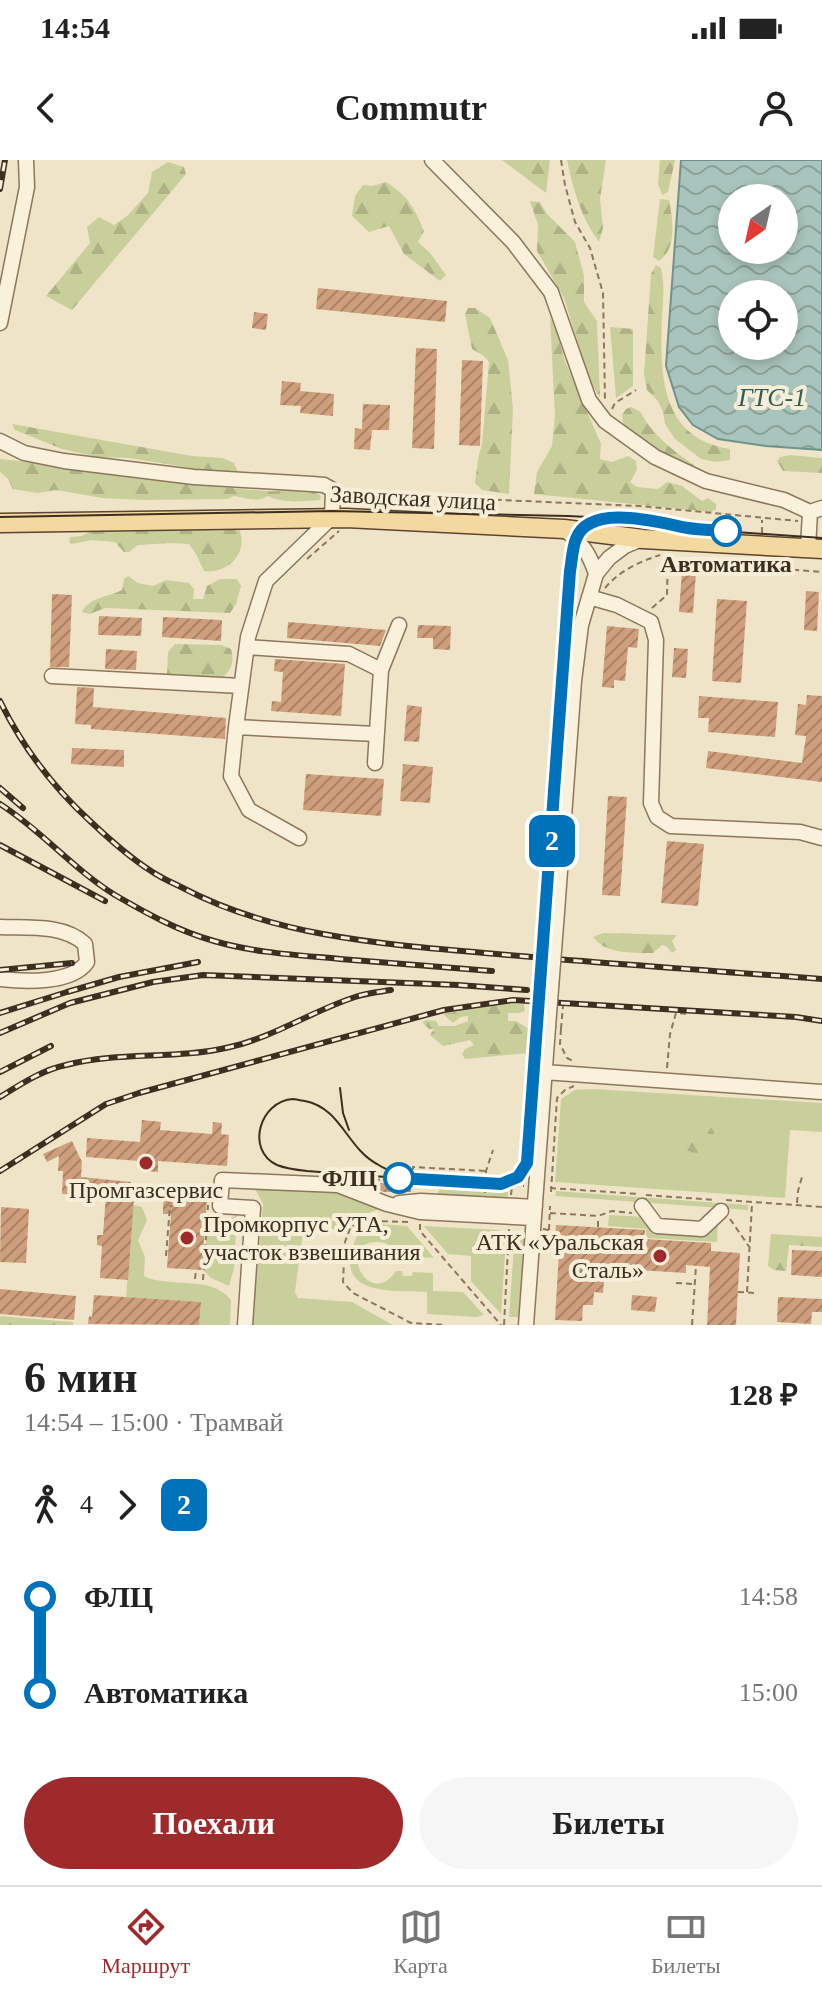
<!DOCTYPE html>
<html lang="ru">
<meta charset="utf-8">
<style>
:root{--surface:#fff;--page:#f6f6f6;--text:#222;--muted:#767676;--line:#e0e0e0;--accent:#9e2a2b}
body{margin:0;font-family:Georgia,serif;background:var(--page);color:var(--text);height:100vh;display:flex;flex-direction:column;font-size:30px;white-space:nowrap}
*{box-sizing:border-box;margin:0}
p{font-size:26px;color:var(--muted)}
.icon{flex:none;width:44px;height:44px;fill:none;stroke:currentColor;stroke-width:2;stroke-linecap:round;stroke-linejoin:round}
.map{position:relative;height:1165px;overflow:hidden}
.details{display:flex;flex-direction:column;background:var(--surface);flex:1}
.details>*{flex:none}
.badge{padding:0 16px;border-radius:12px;font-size:28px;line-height:52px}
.needle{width:52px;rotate:214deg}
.fabs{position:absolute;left:718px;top:24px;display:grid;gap:16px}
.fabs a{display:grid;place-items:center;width:80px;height:80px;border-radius:50%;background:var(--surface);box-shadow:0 4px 12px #0003;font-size:40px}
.map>.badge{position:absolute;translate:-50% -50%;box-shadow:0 0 0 4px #fff}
.legs{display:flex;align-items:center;gap:12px;height:88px;padding:0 24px;font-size:26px}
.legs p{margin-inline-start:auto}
.overview{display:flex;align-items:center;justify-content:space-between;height:136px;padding:0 24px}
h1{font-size:44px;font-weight:600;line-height:60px}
.cta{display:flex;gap:16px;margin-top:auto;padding:16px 24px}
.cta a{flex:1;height:92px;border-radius:48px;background:var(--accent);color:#fff;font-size:32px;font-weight:600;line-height:92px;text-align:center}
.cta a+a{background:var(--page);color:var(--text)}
ul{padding:0 24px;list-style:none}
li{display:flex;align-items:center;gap:28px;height:96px;font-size:30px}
li i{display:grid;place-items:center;width:12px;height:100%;margin:0 10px;background:currentColor}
li i::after{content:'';width:20px;height:20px;margin:-10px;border:6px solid;border-radius:50%;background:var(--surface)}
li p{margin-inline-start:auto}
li:first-child i{background:linear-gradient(#0000 50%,currentColor 0)}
li:last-child i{background:linear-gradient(currentColor 50%,#0000 0)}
.status{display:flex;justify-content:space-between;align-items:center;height:56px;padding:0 40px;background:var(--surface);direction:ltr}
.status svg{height:22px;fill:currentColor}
header{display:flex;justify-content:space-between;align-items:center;height:104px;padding:0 24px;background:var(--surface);font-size:36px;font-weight:600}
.dock{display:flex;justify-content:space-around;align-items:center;height:112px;border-top:2px solid var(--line);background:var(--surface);font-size:22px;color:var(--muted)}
.dock a{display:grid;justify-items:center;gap:4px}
.dock .current{color:var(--accent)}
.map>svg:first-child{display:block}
</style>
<div class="status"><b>14:54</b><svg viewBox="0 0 49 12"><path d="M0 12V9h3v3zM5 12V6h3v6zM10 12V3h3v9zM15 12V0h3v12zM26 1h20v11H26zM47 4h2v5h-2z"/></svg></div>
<header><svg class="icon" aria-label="back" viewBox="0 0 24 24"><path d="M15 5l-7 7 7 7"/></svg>Commutr<svg class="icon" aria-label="person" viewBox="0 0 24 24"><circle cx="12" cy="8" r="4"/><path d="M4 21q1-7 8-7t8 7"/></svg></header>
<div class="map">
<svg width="822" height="1165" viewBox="0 0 822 1165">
<defs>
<pattern id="forest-firs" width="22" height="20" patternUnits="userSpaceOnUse" patternTransform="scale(2)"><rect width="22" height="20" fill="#c9cf9b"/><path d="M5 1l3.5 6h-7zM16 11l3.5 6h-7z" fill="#aeb285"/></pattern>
<pattern id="water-waves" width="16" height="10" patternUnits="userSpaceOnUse" patternTransform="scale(2)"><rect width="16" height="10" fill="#a9c4bc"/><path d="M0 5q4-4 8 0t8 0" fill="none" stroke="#8ba098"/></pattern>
<pattern id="building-hatch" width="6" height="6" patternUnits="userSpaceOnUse" patternTransform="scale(2)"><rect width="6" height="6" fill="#cf9f7d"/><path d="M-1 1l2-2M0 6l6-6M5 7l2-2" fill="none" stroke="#a98266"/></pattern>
</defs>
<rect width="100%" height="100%" fill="#f0e4c8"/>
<path fill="#c9cf9b" d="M593,929L822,943V972L790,970L785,1038L555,1022L561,939L575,930Z
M254,1027L340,1033L382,1048L350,1060L346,1070L310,1068L303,1072L295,1132L298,1138L352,1142L393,1165H252L263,1044Z
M439,1028L508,1032V1038L491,1040L438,1037Z
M556,1031L748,1045V1050L555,1036Z
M133,1045L142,1047L147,1060L138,1080L145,1097L144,1116C170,1129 211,1114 231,1140L230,1165H199L201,1142L126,1138Z
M237,1055L234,1108L229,1126L211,1118L204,1111L208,1057L229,1059Z
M609,1055L647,1057L657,1069L718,1062L717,1082L646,1078V1069L608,1066Z
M379,1064L407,1066L434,1098L414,1097L413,1093H404L403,1096H397C393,1088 388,1082 378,1082C335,1080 368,1152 396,1111H402L403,1116H412L413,1112L433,1113V1131L463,1132L484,1155L476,1157L427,1154V1132C404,1130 350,1137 350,1102C350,1091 355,1081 359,1071Z
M424,1066L499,1070L504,1074L506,1079L501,1154L471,1121V1096L448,1094Z
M515,1072L525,1073L520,1157H509Z"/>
<path fill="url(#forest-firs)" d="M502,0H550L546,33Z
M567,0H606L600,39L603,68L599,82C581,58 573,29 567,0Z
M660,0H675L668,32L662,35L658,24Z
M168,2L184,7L186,14L72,150L46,136L90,83L87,67L99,57L114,65L127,56L148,33L152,12Z
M386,22C408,36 414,47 424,71L418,82L430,93L446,115L440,121L404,94L389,66L369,72L352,56L355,36L363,25L372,26Z
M660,39L669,40C673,60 677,89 659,101L653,97Z
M530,41L540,42L547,54L575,82L584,116V142L597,161L600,238L589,220L564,138L537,91L538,65Z
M656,105L661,108C665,125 663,140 662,157C660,215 660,278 730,289V300L716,302L701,299L675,279L665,264L663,252L658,241L647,230L644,214L651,114Z
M468,148H475L490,158L508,200L513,249L509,334L482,330L475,323L478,299L482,284L489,202L484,196L472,189L465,154Z
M550,157L556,170L565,201L601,284L600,299L612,302L628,296L636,301L637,310L630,322L637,327L658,329L667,322L682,326L702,341L708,338L716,344V349L711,352L534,334L537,312L552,286L555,256Z
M610,167L633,169V226L616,238Z
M631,247L641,252C649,272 676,293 694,305L691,307C674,299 636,282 625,267C622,262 623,260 622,255L626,249Z
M12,264L192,296L223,298L234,303L238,312L235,317L202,314L192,308L129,298L97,297L62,289L15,270Z
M790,295L822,298V313L783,311L777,301L780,297Z
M0,299L57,305L103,314L250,330C259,330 268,332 277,331C293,330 306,326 321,336L320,340C302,341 284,344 268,336C257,343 245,338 234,336L228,339L143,340L102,338L56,330L37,333L13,329L8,319L0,312Z
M232,367L239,369C249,393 228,414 204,411L196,394L189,384L171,383L138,385L129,392H124L115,382L92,380L71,384L69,381L70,377C79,376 86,377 91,369Z
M128,416L138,423L153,426L166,420L189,423L194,429L193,439H203L207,426L220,419H237L241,426L236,444L230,453L105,448L90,454L82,452C88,438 108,437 122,430L124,419Z
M175,484L222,485L231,489C235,502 231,510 222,518L167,516L168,492Z
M603,773L677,775L672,781L676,790L672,793L667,787L662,785L653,793C633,793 605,794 593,777Z
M509,843L524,844L525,851L519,853H508V861H516L529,869L528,893L465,899L462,894L465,889L474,885L470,880L443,886L430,875L434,869H429L422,862L427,860L436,861L439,866H454L468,861V856L461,857L453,863L443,854Z
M694,961C727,961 719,1004 686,990L684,982L687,976L684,974L685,968L688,962Z
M771,1074L822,1077V1087L789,1085L786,1111L774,1110L768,1106Z
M0,1156L73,1162V1165H0Z"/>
<path fill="url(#water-waves)" stroke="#6f938a" stroke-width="2" fill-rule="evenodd" d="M681,0H822V290L766,286L718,279L693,265L679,247L666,206ZM732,38H784V90H732ZM732,134H784V186H732Z"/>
<path fill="url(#building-hatch)" d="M318,128L447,141L445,162L316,149Z
M254,152L268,154L266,170L252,168Z
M416,188L437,189L434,289L412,288Z
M462,200L483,201L480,286L459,285Z
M282,221L301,223L300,231L334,234L333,256L300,253L301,246L280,245Z
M363,244L390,245L389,270H372L370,290L354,289L355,268L362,269Z
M682,411L696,412L693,453L679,452Z
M806,431L819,432L817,471L804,470Z
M52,434L72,435L69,507H50Z
M717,439L747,441L741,523L712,521Z
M99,456L142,458L141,476L98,475Z
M163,457L222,460L221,481L162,477Z
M288,462L386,470L380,486L287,478Z
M418,465L451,466L450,490L433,489V478H417Z
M607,466L639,469L637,488L628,487L625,521L614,520V528L602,527Z
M674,488L688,489L686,518L672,517Z
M106,489L137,491L136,510L105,509Z
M275,499L345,504L341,556L271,551L272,541L281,542L283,512L274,511Z
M77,527L94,528L93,547L226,558L225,579L91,569V565L75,564Z
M807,535L822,536V622L706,608L708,591L802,603L806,576L795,575L798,544L806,545Z
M699,536L778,542L775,577L708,572L709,558H698Z
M407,545L422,547L419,582L404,581Z
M72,588L124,590V607L71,604Z
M403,604L433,607L430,643L400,641Z
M306,614L384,619L381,656L303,650Z
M608,636L627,637L620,736L602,735Z
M667,681L704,684L698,746L661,743Z
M142,960L161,962L160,970L212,974L213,962L222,963L221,974L229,975L227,1006L158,1001V1012L146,1011V1005L139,1004V1001L86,997L87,978L140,982Z
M72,981L82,1002L81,1017L131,1022L130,1037L134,1038L128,1120L100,1118L102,1086L97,1085V1075H103L106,1035L62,1034L63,1011H58L59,996L47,1002L43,994Z
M365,1022L411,1025V1032H384L365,1025Z
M173,1036L207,1039L203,1091H210V1099L203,1098L202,1110L167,1108L171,1054H163V1047L164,1037L172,1038Z
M1,1047L29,1049L26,1103L0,1102Z
M556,1065L645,1070L644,1079L711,1083V1091L740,1093L736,1165H707L710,1107L686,1105V1113L605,1108L603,1133L594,1132L593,1145H583L582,1161L555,1160L559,1091H554Z
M792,1090L822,1091V1117L791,1115Z
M0,1129L76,1136L74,1160L0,1154Z
M94,1135L201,1142L199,1165L88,1164L89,1156L92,1157Z
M632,1135L657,1137L655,1152L631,1150Z
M778,1137L822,1139V1152H812L811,1164L777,1162Z"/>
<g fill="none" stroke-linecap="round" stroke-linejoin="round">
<g stroke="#8d765c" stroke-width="17">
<path id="minor" d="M432,0L513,82L551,132L589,240L605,261L655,297L706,321L784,340L810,352L822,348
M0,163L27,27L26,0
M0,281L24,293L64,301L194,317L312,324L324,325L333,330L332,357L266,421L248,477L236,567L231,616L249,650L299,678
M564,369C582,384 589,392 596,414
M808,388L810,352
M589,437L617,445L651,462L656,480L651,643L657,657L671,666L800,672L822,678
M247,487L349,494L381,510
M52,516L241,526
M236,567L376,574
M375,603L381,510L399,465
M557,752L574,521L581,465L596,414L609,398L625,386L642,379
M0,767C28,768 63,764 85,784L87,802C72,824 24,822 0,819
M544,912L822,932
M399,1043L421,1041L535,1047
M642,1046L657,1066L702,1069L721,1051
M245,1165L253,1048L220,1046L222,1020L338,1025L387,1044L420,1052L534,1058
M526,1165L548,867"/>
</g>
<g stroke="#5b4430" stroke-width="21">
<path id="major" d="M0,363L346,358L564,369L643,379L822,389"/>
</g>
<path stroke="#8d765c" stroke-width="2" stroke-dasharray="6 4" stroke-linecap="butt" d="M561,0L565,25L575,62L590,88L603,133L605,240
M612,249L615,243L636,230
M346,330L477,339L639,346L798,361
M362,343L363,330
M762,373V360
M307,399L339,371
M765,401L782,409L822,412
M733,406V398
M605,428C619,411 639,402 660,395
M652,448L667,435L668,394
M561,869L560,884L567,898L575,902
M667,908L670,874L676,853L689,854
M354,1018L412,1022L422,1025C446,1026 490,1033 512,1026
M412,1021L413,1007L486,1011
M550,1028L639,1034
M551,1032L557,938L565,930L574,926
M485,1033L486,1011L493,990
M511,1035L512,1026H524
M646,1035L715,1040
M172,1038V1034
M195,1038L196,1035
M726,1040L822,1047
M797,1043L798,1031L802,1017
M550,1053L598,1056L612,1051L632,1053
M730,1059L750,1088
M408,1062L376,1061L351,1066L345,1082L343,1122L353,1133L411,1163L446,1165
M420,1064V1071L501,1165
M598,1067V1057
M543,1069L549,1070L548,1079H555
M549,1070L550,1046
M166,1096L170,1046H172
M195,1119L196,1110
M203,1120L208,1045
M631,1120L632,1102
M676,1123L694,1124
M738,1132L755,1133
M747,1132L752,1044
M504,1165L509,1069
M692,1165L696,1106"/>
<use href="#minor" stroke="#faf1dc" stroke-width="14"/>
<use href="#major" stroke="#f3d9a0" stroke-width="18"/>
<path stroke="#3d2e20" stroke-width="2" d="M609,352C570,365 571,372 566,410L534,867L522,1001L513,1013L498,1019C477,1020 457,1017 436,1016C425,1015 411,1016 400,1013C393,1012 383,1008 377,1004C347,988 341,948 305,941C304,941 294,939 293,939C260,941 245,990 277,1005C287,1009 297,1010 307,1011L491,1025C509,1024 519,1018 527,1003L570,411C577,375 574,369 611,357
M0,357L332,351L568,356L649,360L693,369L822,378
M340,928L343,953L349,970"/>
<g stroke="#3d2e20" stroke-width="6">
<path id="rail" d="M0,29L5,0
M0,541C22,586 53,627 90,661C109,679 129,697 151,711C161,718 173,723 183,728C282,780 398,785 508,795C612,804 717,811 822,819
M0,628L23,648
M0,644C41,670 73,709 115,735C146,753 178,771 214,781C255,793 298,795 340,799C391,803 442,807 492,811
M0,685L105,741
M0,810L72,803
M0,853L67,832L119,817L198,802
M0,873L70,843L153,822L203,815L458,825L527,830
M0,912L51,886
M0,937C21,924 42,910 66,905C120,891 176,900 230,887C274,877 312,851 355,837C366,833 379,832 391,830
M0,1011L106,944L139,933L444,850L513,840L796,857L822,861"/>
</g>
<use href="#rail" stroke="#f7eed8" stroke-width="3" stroke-dasharray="9" stroke-linecap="butt"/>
<g stroke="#8d765c" stroke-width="17" stroke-linecap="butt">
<path id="minor-bridge" d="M548,867L557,752"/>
</g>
<path stroke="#8d765c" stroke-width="2" stroke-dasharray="6 4" stroke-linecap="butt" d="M561,869L563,846"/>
<use href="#minor-bridge" stroke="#faf1dc" stroke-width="14"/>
</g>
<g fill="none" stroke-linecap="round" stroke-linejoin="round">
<g stroke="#fff" stroke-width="18">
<path id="line-1" d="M399,1018L501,1024L518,1017L527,1003L570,411C572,401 572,389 576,379C590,342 660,363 688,368C700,370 713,370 726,371"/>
</g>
<use href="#line-1" stroke="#0072bc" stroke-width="12"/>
</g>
<g fill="#fff" stroke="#0072bc" stroke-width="4">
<circle cx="726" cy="371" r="14"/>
<circle cx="399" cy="1018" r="14"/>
</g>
<g fill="#9e2a2b" stroke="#f7eed8" stroke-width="3">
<circle cx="146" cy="1003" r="8"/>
<circle cx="187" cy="1078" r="8"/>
<circle cx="660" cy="1096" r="8"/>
</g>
<g text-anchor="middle" stroke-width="8" stroke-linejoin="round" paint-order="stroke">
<g font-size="24" fill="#3d2e20" stroke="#f7eed8">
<text transform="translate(413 338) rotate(3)" y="8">Заводская улица</text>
</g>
<g font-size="24" font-weight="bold" fill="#3d2e20" stroke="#f7eed8">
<text x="726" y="412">Автоматика</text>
<text x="377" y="1026" text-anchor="end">ФЛЦ</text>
</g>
<g font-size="24" fill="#3d2e20" stroke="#f7eed8">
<text x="146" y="1038">Промгазсервис</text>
<text x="203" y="1072" text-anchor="start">Промкорпус УТА,<tspan x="203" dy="28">участок взвешивания</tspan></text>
<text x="644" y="1090" text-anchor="end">АТК «Уральская<tspan x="644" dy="28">Сталь»</tspan></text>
</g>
<g font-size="26" font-style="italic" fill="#2f5d5a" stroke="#f7eed8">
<text x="772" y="246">ГТС-1</text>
</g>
</g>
</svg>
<div class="fabs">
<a><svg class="needle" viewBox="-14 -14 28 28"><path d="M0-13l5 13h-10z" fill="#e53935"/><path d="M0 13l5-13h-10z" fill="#767676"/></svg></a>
<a><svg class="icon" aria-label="locate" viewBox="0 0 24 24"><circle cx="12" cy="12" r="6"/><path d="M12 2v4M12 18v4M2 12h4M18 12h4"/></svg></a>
</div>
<b class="badge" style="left:552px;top:681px;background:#0072bc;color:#fff">2</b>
</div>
<section class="details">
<div class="overview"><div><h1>6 мин</h1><p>14:54 – 15:00 · Трамвай</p></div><b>128 ₽</b></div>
<div class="legs"><svg class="icon" aria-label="walk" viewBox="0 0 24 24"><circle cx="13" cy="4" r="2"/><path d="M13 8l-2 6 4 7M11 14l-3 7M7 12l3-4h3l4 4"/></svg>4<svg class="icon" aria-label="forward" viewBox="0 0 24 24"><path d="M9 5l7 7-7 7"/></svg><b class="badge" style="background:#0072bc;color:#fff">2</b></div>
<ul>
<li><i style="color:#0072bc"></i><b>ФЛЦ</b><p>14:58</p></li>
<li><i style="color:#0072bc"></i><b>Автоматика</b><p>15:00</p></li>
</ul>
<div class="cta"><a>Поехали</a><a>Билеты</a></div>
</section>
<nav class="dock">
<a class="current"><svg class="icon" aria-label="directions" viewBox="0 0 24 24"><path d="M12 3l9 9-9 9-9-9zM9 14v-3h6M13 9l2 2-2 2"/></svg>Маршрут</a>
<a><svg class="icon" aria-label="map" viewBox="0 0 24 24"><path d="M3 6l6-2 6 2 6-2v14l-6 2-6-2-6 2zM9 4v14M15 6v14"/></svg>Карта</a>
<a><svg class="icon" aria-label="tickets" viewBox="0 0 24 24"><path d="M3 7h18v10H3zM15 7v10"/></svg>Билеты</a>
</nav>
